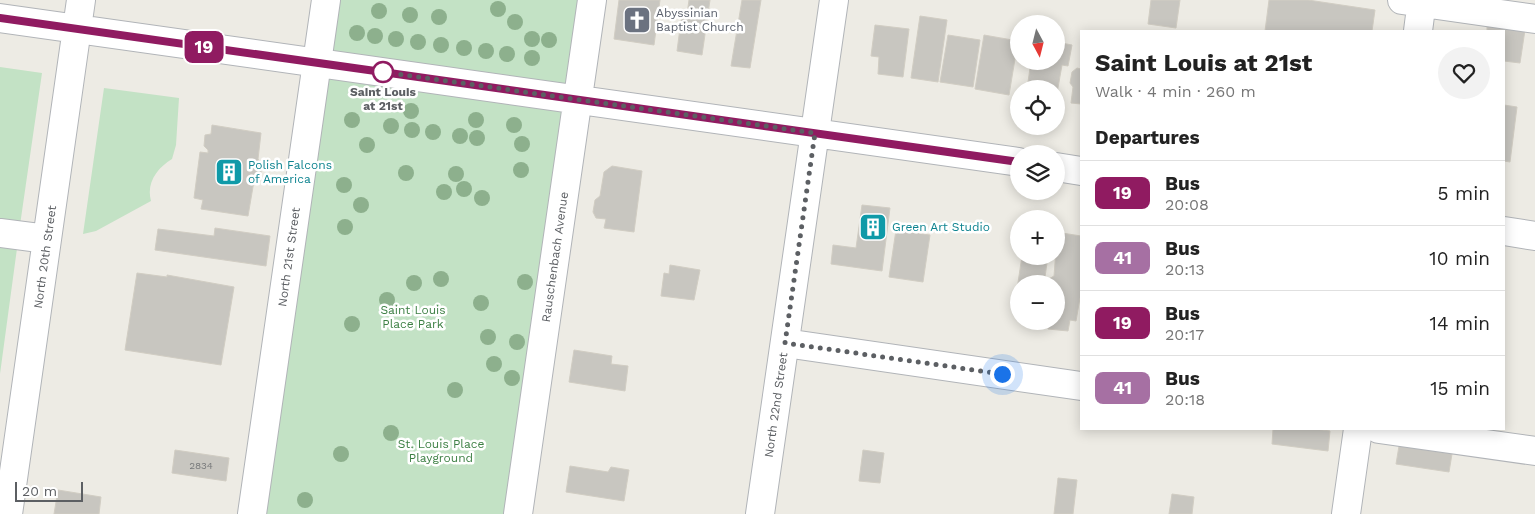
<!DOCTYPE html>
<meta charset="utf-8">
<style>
:root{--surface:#fff;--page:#f2f2f2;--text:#222;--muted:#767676;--line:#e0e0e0}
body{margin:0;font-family:"Work Sans",sans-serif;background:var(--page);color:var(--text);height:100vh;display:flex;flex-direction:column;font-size:19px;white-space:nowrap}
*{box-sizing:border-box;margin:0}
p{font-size:16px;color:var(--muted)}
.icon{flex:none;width:28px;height:28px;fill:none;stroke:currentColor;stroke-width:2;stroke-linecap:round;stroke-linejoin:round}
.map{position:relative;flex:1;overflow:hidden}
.drawer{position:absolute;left:1080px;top:30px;width:425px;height:400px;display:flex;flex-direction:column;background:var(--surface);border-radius:0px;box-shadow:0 2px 12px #0003}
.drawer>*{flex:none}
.badge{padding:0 10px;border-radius:8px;font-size:18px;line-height:32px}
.needle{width:32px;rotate:173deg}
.buttons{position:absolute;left:1010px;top:15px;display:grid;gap:10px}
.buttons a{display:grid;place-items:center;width:55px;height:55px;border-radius:50%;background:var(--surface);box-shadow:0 2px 12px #0003;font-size:25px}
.scale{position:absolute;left:15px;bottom:12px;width:68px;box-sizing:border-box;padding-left:5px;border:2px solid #5c5f63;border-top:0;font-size:14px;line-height:18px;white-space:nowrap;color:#5c5f63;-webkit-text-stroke:4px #fff;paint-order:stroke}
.you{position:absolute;width:25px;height:25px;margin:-12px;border:4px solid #fff;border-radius:50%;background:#1a73e8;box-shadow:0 0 0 8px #1a73e833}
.map>.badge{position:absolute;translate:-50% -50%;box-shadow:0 0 0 2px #fff}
h2{padding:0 15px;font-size:19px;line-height:45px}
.round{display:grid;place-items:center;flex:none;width:52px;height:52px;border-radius:26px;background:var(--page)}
.headline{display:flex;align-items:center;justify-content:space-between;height:85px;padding:0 15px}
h1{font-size:24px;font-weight:700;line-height:38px}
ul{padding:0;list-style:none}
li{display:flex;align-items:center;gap:15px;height:65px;padding:0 15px;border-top:1px solid var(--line)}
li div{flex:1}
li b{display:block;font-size:19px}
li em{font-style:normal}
li .badge{min-width:55px;font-weight:700;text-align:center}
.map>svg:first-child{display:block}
</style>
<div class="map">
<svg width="1535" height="514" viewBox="0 0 1535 514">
<rect width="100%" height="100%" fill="#edebe4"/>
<path fill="#c3e2c5" d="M339,0H579L505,514H265Z
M0,67L42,73L20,225L0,222Z
M104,88L179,98L176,145L172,159C157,168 146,183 151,201L96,231L83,234Z
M0,239L18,241L0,374Z"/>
<path fill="#c8c6c0" stroke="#d1cdc3" d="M619,0H660L654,45L614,39Z
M689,0H710L702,55L677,51L682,13L687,14Z
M742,0H761L750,68L731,66Z
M1151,0H1180L1176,28L1148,24Z
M1269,0H1308L1375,10L1372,31H1265Z
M920,16L947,20L938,82L911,78Z
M875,25L909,29L903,77L878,74L879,57L871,56Z
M1487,25L1525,30L1520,63L1504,61V31H1487Z
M948,35L980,40L973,87L940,82Z
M984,35L1018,41L1009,95L975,89Z
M1056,42L1072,45L1068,66L1062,65L1056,99V89H1027L1031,61H1056Z
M1077,68L1081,69V104L1071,103L1073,87L1070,83L1072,72Z
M1504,105L1517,107L1510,162L1504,161Z
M212,125L261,133L258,159L262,165L260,178L254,181L248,216L201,209L203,200L194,198L200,152L208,153V150L204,146L205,135L211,134Z
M612,166L642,171L634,232L604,228L606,219L596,218L593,212L595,200L600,196L604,172Z
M862,205L890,208L882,271L831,264L833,245L856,248Z
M215,228L270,236L266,266L155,250L158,229L214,236Z
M896,230L930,235L923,282L889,277Z
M1062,233L1081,236V298H1080L1076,321L1070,320L1068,331L1048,329L1049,321H1056V284H1047V280L1054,276L1056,250L1060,249Z
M1022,256H1048L1044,284H1019V310L1014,309Z
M670,265L700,270L694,300L661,296L664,273L669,274Z
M137,273L167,277V275L234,287L221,365L125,350Z
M574,350L612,356L611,364L628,366L625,391L569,382Z
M1273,429H1315L1330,431L1328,451L1272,444Z
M1399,446L1452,454L1449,472L1396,464Z
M175,450L229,458L226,481L172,473Z
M863,450L884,453L880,483L859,481Z
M570,466L608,472L611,467L629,470L624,501L566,492Z
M1058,478L1077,480L1073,514H1054Z
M58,490L101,497L99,514H54Z
M1172,494L1194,497L1192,514H1169Z"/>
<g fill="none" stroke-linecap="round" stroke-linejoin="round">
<g stroke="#b1b4b8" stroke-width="30">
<path id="minor" d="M1402,0L1535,19
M0,18L1019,162
M1418,31L1422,0
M1056,167L1081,171
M1504,231L1535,236
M0,233L47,239
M785,343L1081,386
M1379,429L1535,451
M8,514L81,0
M252,514L326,0
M518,514L592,0
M760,514L834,0
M1346,514L1358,429"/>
</g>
<use href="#minor" stroke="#fff" stroke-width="28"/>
</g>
<g fill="#8db08d">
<circle cx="498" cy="9" r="8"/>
<circle cx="379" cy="11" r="8"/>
<circle cx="410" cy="15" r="8"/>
<circle cx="439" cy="17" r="8"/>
<circle cx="515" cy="22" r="8"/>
<circle cx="357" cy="33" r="8"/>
<circle cx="375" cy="36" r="8"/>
<circle cx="396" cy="39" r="8"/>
<circle cx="532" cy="39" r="8"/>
<circle cx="549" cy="40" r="8"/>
<circle cx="418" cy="42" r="8"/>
<circle cx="441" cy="45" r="8"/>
<circle cx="464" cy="48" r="8"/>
<circle cx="486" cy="51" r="8"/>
<circle cx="507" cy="54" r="8"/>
<circle cx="532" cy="58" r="8"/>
<circle cx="411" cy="111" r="8"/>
<circle cx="352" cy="120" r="8"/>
<circle cx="476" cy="120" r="8"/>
<circle cx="514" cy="125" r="8"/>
<circle cx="391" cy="126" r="8"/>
<circle cx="412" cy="130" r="8"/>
<circle cx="433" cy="132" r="8"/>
<circle cx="460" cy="136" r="8"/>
<circle cx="477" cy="138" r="8"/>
<circle cx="522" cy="144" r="8"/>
<circle cx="367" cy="145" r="8"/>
<circle cx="521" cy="170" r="8"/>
<circle cx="406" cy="173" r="8"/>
<circle cx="456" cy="174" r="8"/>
<circle cx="344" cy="185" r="8"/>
<circle cx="464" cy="189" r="8"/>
<circle cx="444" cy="192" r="8"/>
<circle cx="482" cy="198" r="8"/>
<circle cx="361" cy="205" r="8"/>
<circle cx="345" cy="227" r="8"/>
<circle cx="441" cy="279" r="8"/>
<circle cx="525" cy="282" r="8"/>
<circle cx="414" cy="283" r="8"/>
<circle cx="387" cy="300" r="8"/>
<circle cx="481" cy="303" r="8"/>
<circle cx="352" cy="324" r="8"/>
<circle cx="488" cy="337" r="8"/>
<circle cx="517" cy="342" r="8"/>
<circle cx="494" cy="364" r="8"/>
<circle cx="512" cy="378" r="8"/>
<circle cx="455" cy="390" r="8"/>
<circle cx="391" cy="433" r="8"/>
<circle cx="341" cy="454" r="8"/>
<circle cx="305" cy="500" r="8"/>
</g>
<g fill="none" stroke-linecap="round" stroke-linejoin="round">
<g stroke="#fff" stroke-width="11">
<path id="line" d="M0,18L1019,162"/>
</g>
<use href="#line" stroke="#901b61" stroke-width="8"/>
<path stroke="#5c5f63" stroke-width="5" stroke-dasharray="0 9" d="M383,72L815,133L785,343L1002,374"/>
</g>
<defs>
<g id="church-square" transform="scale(1.4375)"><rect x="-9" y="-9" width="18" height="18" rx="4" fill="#6b7280" stroke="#fff"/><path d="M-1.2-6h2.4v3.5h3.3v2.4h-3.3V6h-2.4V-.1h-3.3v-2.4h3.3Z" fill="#fff"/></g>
<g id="building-square" transform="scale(1.4375)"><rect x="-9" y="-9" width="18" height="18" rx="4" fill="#0f9aa8" stroke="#fff"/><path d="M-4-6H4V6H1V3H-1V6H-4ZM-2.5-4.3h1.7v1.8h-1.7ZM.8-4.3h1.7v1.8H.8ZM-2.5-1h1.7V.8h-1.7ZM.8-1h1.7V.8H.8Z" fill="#fff"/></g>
</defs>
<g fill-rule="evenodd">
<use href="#church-square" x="637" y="20"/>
<use href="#building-square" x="229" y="172"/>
<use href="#building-square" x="873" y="227"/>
</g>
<circle fill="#fff" stroke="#901b61" stroke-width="2.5" cx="383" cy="72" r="10"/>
<g text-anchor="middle" stroke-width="5" stroke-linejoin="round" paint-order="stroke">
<g font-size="10" fill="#77797a">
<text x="201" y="469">2834</text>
</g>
<g font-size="12" fill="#5b616d" stroke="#fff" text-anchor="start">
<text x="656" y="17">Abyssinian<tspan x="656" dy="14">Baptist Church</tspan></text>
</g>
<g font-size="12" font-weight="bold" fill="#5c5f63" stroke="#fff">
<text x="383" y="96">Saint Louis<tspan x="383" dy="14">at 21st</tspan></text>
</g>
<g font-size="12" fill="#0d838f" stroke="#fff" text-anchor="start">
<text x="248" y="169">Polish Falcons<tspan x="248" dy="14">of America</tspan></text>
<text x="892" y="231">Green Art Studio</text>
</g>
<g font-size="12" fill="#5c5f63" stroke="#fff">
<text transform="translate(45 257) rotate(-82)" y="4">North 20th Street</text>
<text transform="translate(289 257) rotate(-82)" y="4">North 21st Street</text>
<text transform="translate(555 257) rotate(-82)" y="4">Rauschenbach Avenue</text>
<text transform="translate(776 405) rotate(-82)" y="4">North 22nd Street</text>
</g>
<g font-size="12" fill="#3e8045" stroke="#fff">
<text x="413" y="314">Saint Louis<tspan x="413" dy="14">Place Park</tspan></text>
<text x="441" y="448">St. Louis Place<tspan x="441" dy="14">Playground</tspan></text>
</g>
</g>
</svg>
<div class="buttons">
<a><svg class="needle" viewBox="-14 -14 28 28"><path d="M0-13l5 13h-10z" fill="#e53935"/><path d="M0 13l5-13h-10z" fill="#767676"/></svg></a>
<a><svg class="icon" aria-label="locate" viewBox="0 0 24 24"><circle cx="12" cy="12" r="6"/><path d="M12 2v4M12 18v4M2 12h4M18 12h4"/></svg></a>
<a><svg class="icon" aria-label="layers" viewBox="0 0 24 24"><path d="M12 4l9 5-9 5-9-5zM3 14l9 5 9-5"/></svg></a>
<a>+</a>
<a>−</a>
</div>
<div class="scale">20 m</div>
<div class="you" style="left:1002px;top:374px"></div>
<b class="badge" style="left:204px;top:47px;background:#901b61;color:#fff">19</b>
<section class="drawer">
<div class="headline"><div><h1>Saint Louis at 21st</h1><p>Walk · 4 min · 260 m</p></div><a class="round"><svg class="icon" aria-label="heart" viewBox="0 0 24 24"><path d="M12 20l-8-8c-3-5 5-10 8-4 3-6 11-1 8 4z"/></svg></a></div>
<h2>Departures</h2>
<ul>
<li><span class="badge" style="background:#901b61;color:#fff">19</span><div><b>Bus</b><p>20:08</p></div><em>5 min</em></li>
<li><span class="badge" style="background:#a670a3;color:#fff">41</span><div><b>Bus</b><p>20:13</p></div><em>10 min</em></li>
<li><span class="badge" style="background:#901b61;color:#fff">19</span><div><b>Bus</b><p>20:17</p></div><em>14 min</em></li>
<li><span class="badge" style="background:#a670a3;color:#fff">41</span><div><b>Bus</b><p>20:18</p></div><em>15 min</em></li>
</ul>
</section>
</div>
